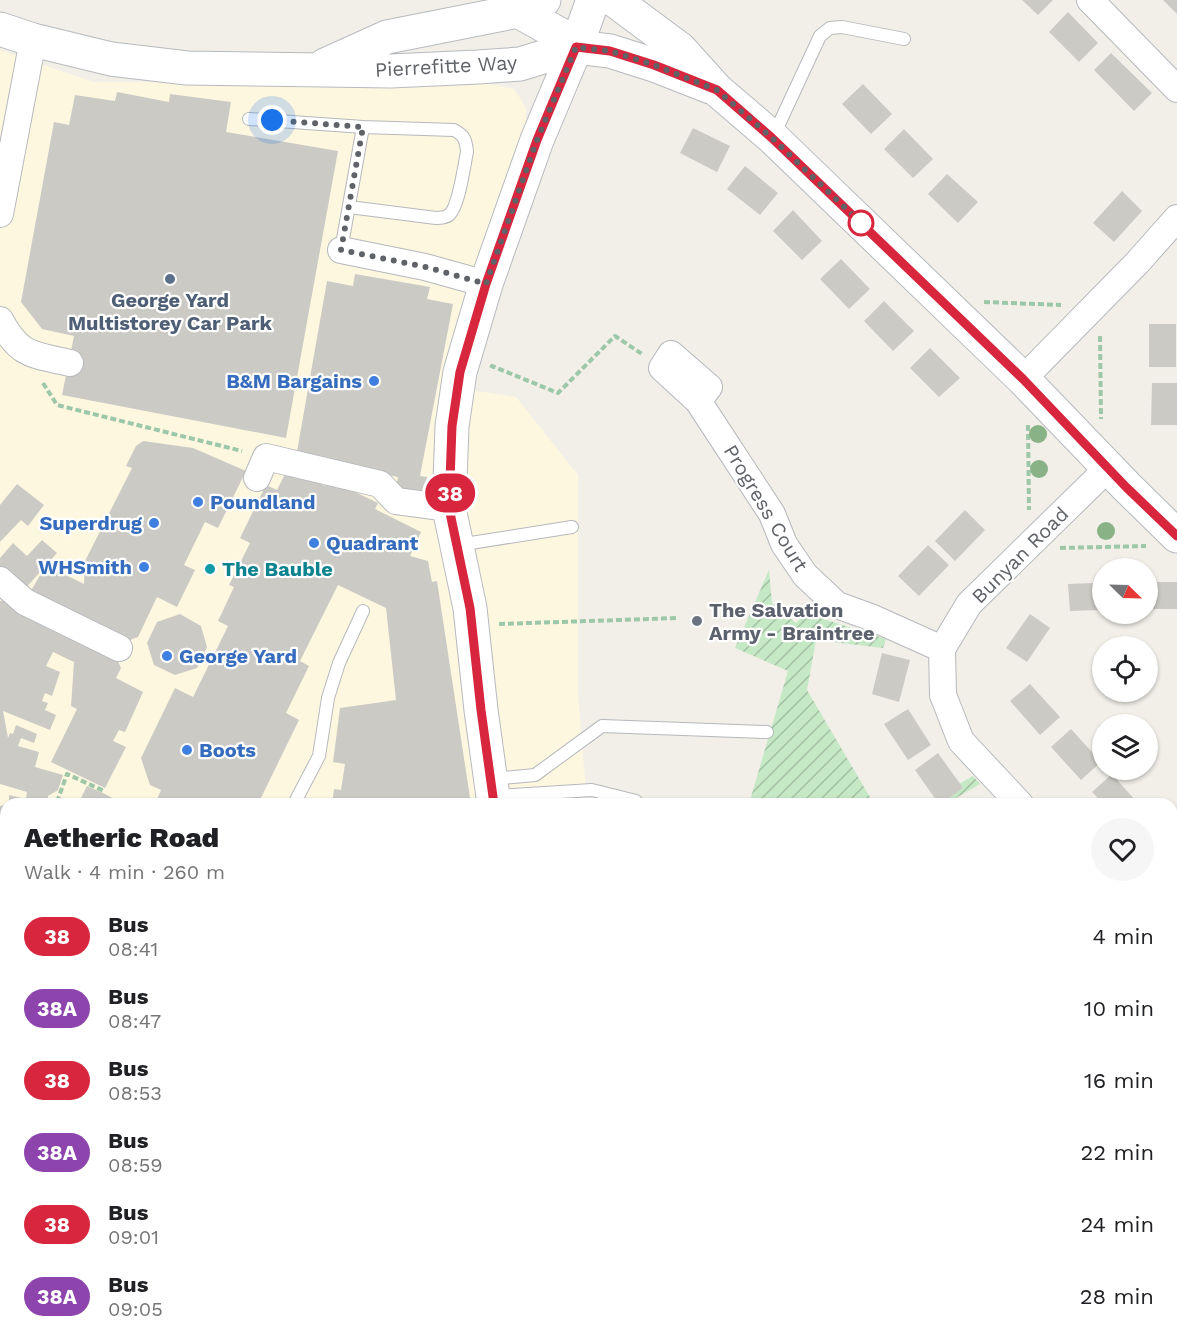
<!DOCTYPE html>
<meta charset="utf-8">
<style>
:root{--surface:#fff;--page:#f6f6f6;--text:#202124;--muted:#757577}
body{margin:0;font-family:"Work Sans",sans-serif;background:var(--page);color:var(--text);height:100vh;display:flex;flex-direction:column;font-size:22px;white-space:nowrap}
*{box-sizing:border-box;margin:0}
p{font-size:20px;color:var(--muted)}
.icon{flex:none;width:33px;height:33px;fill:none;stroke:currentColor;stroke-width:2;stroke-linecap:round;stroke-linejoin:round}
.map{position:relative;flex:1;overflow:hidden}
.sheet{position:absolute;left:0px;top:798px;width:1178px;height:546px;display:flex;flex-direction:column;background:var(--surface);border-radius:18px 18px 0 0;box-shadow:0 2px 4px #0004}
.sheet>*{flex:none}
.badge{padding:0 12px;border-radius:20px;font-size:21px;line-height:39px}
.needle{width:39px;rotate:113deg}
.buttons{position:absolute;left:1092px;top:558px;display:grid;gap:12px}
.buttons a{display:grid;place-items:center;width:66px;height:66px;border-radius:50%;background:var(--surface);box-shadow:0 2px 4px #0004;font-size:30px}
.you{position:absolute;width:30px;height:30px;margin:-15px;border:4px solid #fff;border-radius:50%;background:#1a73e8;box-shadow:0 0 0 9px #1a73e833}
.map>.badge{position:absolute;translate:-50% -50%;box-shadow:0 0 0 3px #fff}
.round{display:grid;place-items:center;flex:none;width:63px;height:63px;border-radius:32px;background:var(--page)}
.overview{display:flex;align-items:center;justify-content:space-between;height:102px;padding:0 24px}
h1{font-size:28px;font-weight:800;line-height:45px}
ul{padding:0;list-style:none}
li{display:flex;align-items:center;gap:18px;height:72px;padding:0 24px}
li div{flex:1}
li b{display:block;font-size:22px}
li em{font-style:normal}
li .badge{min-width:66px;font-weight:700;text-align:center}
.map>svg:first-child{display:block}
</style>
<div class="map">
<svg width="1177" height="1344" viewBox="0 0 1177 1344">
<defs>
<pattern id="park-dots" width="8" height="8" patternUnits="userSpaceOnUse" patternTransform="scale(1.5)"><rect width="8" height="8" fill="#c5e8c5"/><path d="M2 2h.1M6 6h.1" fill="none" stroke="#a3c0a4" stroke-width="1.8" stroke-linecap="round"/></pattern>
<pattern id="garden-furrows" width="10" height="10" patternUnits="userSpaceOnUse" patternTransform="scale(1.5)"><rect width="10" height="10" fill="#c5e8c5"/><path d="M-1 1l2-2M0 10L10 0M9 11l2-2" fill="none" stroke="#a3c0a4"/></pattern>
</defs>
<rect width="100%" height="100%" fill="#f1efe8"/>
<path fill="#fef7e0" d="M0,50L93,82L491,84L514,89L526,108V129L448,376L476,391L516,397L578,475V694L587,804H6V1338H373L372,1344H0Z"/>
<path fill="url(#park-dots)" d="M1177,1047V1344H969L966,1338H1172V1048Z"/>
<path fill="url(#garden-furrows)" d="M769,570L772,603L796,623L805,613L886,639L883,648L816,640L807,690L874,804H749L788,671L735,648Z
M973,776L980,784L946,804H923Z"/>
<path fill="#cccac5" d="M1022,0H1053L1038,15Z
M1163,0H1177V14Z
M1068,12L1098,43L1079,62L1049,32Z
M1111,53L1152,93L1134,111L1094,70Z
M863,84L892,114L871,134L842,104Z
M117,92L169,102L170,94L231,102L226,132L338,151L286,438L62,395L74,336L42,329L21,302L54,122L69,125L75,95L115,101Z
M693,128L730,146L717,172L680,153Z
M904,129L933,159L913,178L884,149Z
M745,166L778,193L760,215L727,189Z
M947,174L978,202L958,223L928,194Z
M1122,191L1142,211L1114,242L1093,223Z
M793,210L822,241L802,260L773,231Z
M841,259L870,289L849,309L820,279Z
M355,274L430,287L427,299L453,304L420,476L427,477L423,502L394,496L398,477L296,457L327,281L353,286Z
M884,301L914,331L893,351L864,321Z
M1149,324H1176V367H1149Z
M930,348L960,378L939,397L910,368Z
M1152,383H1177V425H1151Z
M143,441L193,448L246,471L218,528L205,522L184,565L195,570L177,607L157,597L138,637L127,641L29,594L46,565L84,584L85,561L132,468L126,466L136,446Z
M288,468L325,486L328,479L378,503L375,509L421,532L410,556L428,561L432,582L437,581L471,804H332L334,789L341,790L345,764L333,762L340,708L396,700L386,608L338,585L300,661L309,666L286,713L299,720L258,804H155L161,790L150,785L141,758L175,688L193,697L228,626L218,621L234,587L229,585L250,543L240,538L266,485L277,490Z
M17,484L44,505L28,526L21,520L0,542V505Z
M965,510L985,530L955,561L935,541Z
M42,540L57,553L24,590L0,569V558L13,543L27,556Z
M928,545L949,565L919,596L898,576Z
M1148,582H1177V609H1148Z
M1093,583H1102V610L1070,611L1068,584Z
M4,600L6,604L116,657L121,668L116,678L143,692L125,732L119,730L113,741L126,747L105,788L51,762L77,709L71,706L74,662L53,652L46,666L60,672L52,696L45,693L42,701L48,703L45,710L56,715L50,730L3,711L8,738L10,733L13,734L16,725L37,734L34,743L21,738L18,746L39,752L35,767L63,775L58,790L48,796L47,804H9V795L26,799L27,792L0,784V601Z
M180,614L201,626L207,647L197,668L175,675L154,665L147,643L157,622Z
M1030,614L1050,628L1027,662L1006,648Z
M882,653L910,660L899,702L872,694Z
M1030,684L1060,717L1040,735L1010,701Z
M908,709L931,745L908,760L884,724Z
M1071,729L1101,762L1081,780L1051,747Z
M938,753L963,788L941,804H939L915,770Z
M1112,774L1127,791L1139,804H1104L1092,792Z
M87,786L103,793L124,804H78Z
M6,805V889H4L6,904V968L0,965V806Z
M0,1003L6,1006V1047L0,1045Z
M0,1067L6,1068V1091L0,1089Z
M4,1097H6V1170L0,1168V1123Z
M0,1181H6V1226H0Z
M0,1271L6,1273V1338H25L23,1344H0Z
M102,1338H140L146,1344H101Z
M297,1338H343L342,1344H295Z
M381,1338H408L406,1344H378Z
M435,1338H465L463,1344H433Z
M643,1338H699L703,1344H633Z
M715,1338H741L745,1344H704Z
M870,1338H919L923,1344H874Z"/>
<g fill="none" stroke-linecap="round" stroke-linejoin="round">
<g stroke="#b5b8bc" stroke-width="14">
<path id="lane" d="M249,119L363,127L454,130C464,135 466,140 467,152C464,166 459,205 450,214C446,218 441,218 436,218L349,207
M773,137L820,36L830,28L842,27L904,39
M341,250L363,127
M458,545L572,527
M492,779L535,775L602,726L767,732
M495,796L592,790L636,801
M294,804L319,756L328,698L339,663L363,611
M752,1344L753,1338
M827,1344L838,1338"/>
</g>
<g stroke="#b5b8bc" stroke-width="28">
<path id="street" d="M1090,0L1177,89
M0,214L33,40
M341,250L425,267L486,284
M0,320C20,357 32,354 70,363
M1023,379L1137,263L1177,218
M698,401L709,387L671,354L662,368L698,401L772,514L784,544L805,575L837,605L873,618L942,649
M257,478L266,457L380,484L396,501L449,508
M0,580L25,602L119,648
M1020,804L961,741L943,695L942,649L969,604L1108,468
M1172,942L1177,940
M0,983L6,986
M1172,1013L1177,1031
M0,1262L6,1263
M193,1338L196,1344"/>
</g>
<g stroke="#b6babf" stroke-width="35">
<path id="secondary" d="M614,0L680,49L717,90L773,138L1023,379L1127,487L1177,536
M518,11L559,34L576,47
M0,29L33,40L111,59L187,68L391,71L478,67L520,64L576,47L610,51L654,65L710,87
M325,65L387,37L518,11L544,0
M494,804L481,710L470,608L449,508L452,426L460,372L486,284L537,140L576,47L593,0
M575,1338L578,1344
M358,1344L360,1338"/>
</g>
<path stroke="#9cc7a9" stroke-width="4" stroke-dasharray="6 3" stroke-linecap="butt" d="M984,302L1061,305
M1100,336L1101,419
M491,368L492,366L558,393L615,336L642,354
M43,383L57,405L242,451
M1028,425L1029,510
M1060,548L1146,546
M499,624L678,618
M57,802L67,774L104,791
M0,1054L6,1051
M0,1174L6,1175
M947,1338L950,1344"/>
<use href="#lane" stroke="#fff" stroke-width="12"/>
<use href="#street" stroke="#fff" stroke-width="26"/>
<use href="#secondary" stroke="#fff" stroke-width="33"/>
</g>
<g fill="#89b387">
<circle cx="1038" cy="434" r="9"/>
<circle cx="1039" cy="469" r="9"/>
<circle cx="1106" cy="531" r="9"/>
</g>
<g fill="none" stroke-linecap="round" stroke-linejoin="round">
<g stroke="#fff" stroke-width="14">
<path id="line" d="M494,804L481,710L470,608L449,508L452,426L460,372L486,284L537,140L576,47L610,51L654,65L717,90L772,138L1023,379L1126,487L1177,536"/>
</g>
<use href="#line" stroke="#d7263d" stroke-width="9"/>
<path stroke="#5f6368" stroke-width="6" stroke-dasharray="0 10.8" d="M272,120L363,127L341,250L426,267L486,284L537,140L576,47L610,51L654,65L717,90L772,138L861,223"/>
</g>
<circle fill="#fff" stroke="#d7263d" stroke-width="3" cx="861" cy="223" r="12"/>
<circle fill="#5c6f8a" stroke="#fff" stroke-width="2" cx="170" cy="279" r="6"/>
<g fill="#3f7fe0" stroke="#fff" stroke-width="2">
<circle cx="374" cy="381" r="6"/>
<circle cx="198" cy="502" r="6"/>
<circle cx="154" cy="523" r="6"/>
<circle cx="314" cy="543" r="6"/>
<circle cx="144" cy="567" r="6"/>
<circle cx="167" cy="656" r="6"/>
<circle cx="187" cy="750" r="6"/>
</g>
<circle fill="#0f9aa8" stroke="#fff" stroke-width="2" cx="210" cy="569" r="6"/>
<circle fill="#6b7280" stroke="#fff" stroke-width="2" cx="697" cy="621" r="6"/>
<g text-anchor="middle" stroke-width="4.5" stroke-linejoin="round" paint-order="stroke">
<g font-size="20" fill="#5f6368" stroke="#fff">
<text transform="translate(446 66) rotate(-3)" y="7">Pierrefitte Way</text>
<text transform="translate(766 508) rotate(59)" y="7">Progress Court</text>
<text transform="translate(1020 555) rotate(-45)" y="7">Bunyan Road</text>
</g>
<g font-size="20" font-weight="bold" fill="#4e5e75" stroke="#fff">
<text x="170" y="307">George Yard<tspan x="170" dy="23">Multistorey Car Park</tspan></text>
</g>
<g font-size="20" font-weight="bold" fill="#366cbe" stroke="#fff" text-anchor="start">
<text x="362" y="388" text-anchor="end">B&amp;M Bargains</text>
<text x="210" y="509">Poundland</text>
<text x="142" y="530" text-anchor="end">Superdrug</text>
<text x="326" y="550">Quadrant</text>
<text x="132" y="574" text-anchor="end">WHSmith</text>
<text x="179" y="663">George Yard</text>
<text x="199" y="757">Boots</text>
</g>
<g font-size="20" font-weight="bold" fill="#0d838f" stroke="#fff" text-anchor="start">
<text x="222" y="576">The Bauble</text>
</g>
<g font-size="20" font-weight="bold" fill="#5b616d" stroke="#fff" text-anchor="start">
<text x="709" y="617">The Salvation<tspan x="709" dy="23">Army - Braintree</tspan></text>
</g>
</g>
</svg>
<div class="buttons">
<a><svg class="needle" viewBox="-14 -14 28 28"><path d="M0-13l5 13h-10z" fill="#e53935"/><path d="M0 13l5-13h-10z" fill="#757577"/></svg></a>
<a><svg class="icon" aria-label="locate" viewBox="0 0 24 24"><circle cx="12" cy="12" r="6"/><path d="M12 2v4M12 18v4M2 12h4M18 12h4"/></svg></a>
<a><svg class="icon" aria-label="layers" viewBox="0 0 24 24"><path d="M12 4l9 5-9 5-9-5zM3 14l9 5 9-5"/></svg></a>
</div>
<div class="you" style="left:272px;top:120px"></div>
<b class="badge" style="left:450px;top:493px;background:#d7263d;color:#fff">38</b>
<section class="sheet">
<div class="overview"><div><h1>Aetheric Road</h1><p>Walk · 4 min · 260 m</p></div><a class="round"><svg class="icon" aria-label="heart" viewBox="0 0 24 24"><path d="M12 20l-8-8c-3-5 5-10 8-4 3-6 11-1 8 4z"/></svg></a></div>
<ul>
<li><span class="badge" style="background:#d7263d;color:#fff">38</span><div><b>Bus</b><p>08:41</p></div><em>4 min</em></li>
<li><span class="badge" style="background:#8e44ad;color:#fff">38A</span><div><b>Bus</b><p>08:47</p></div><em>10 min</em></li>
<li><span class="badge" style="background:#d7263d;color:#fff">38</span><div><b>Bus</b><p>08:53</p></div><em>16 min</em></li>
<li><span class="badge" style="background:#8e44ad;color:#fff">38A</span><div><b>Bus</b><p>08:59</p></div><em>22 min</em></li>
<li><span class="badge" style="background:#d7263d;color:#fff">38</span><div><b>Bus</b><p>09:01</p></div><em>24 min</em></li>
<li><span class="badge" style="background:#8e44ad;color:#fff">38A</span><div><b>Bus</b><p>09:05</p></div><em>28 min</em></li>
</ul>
</section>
</div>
